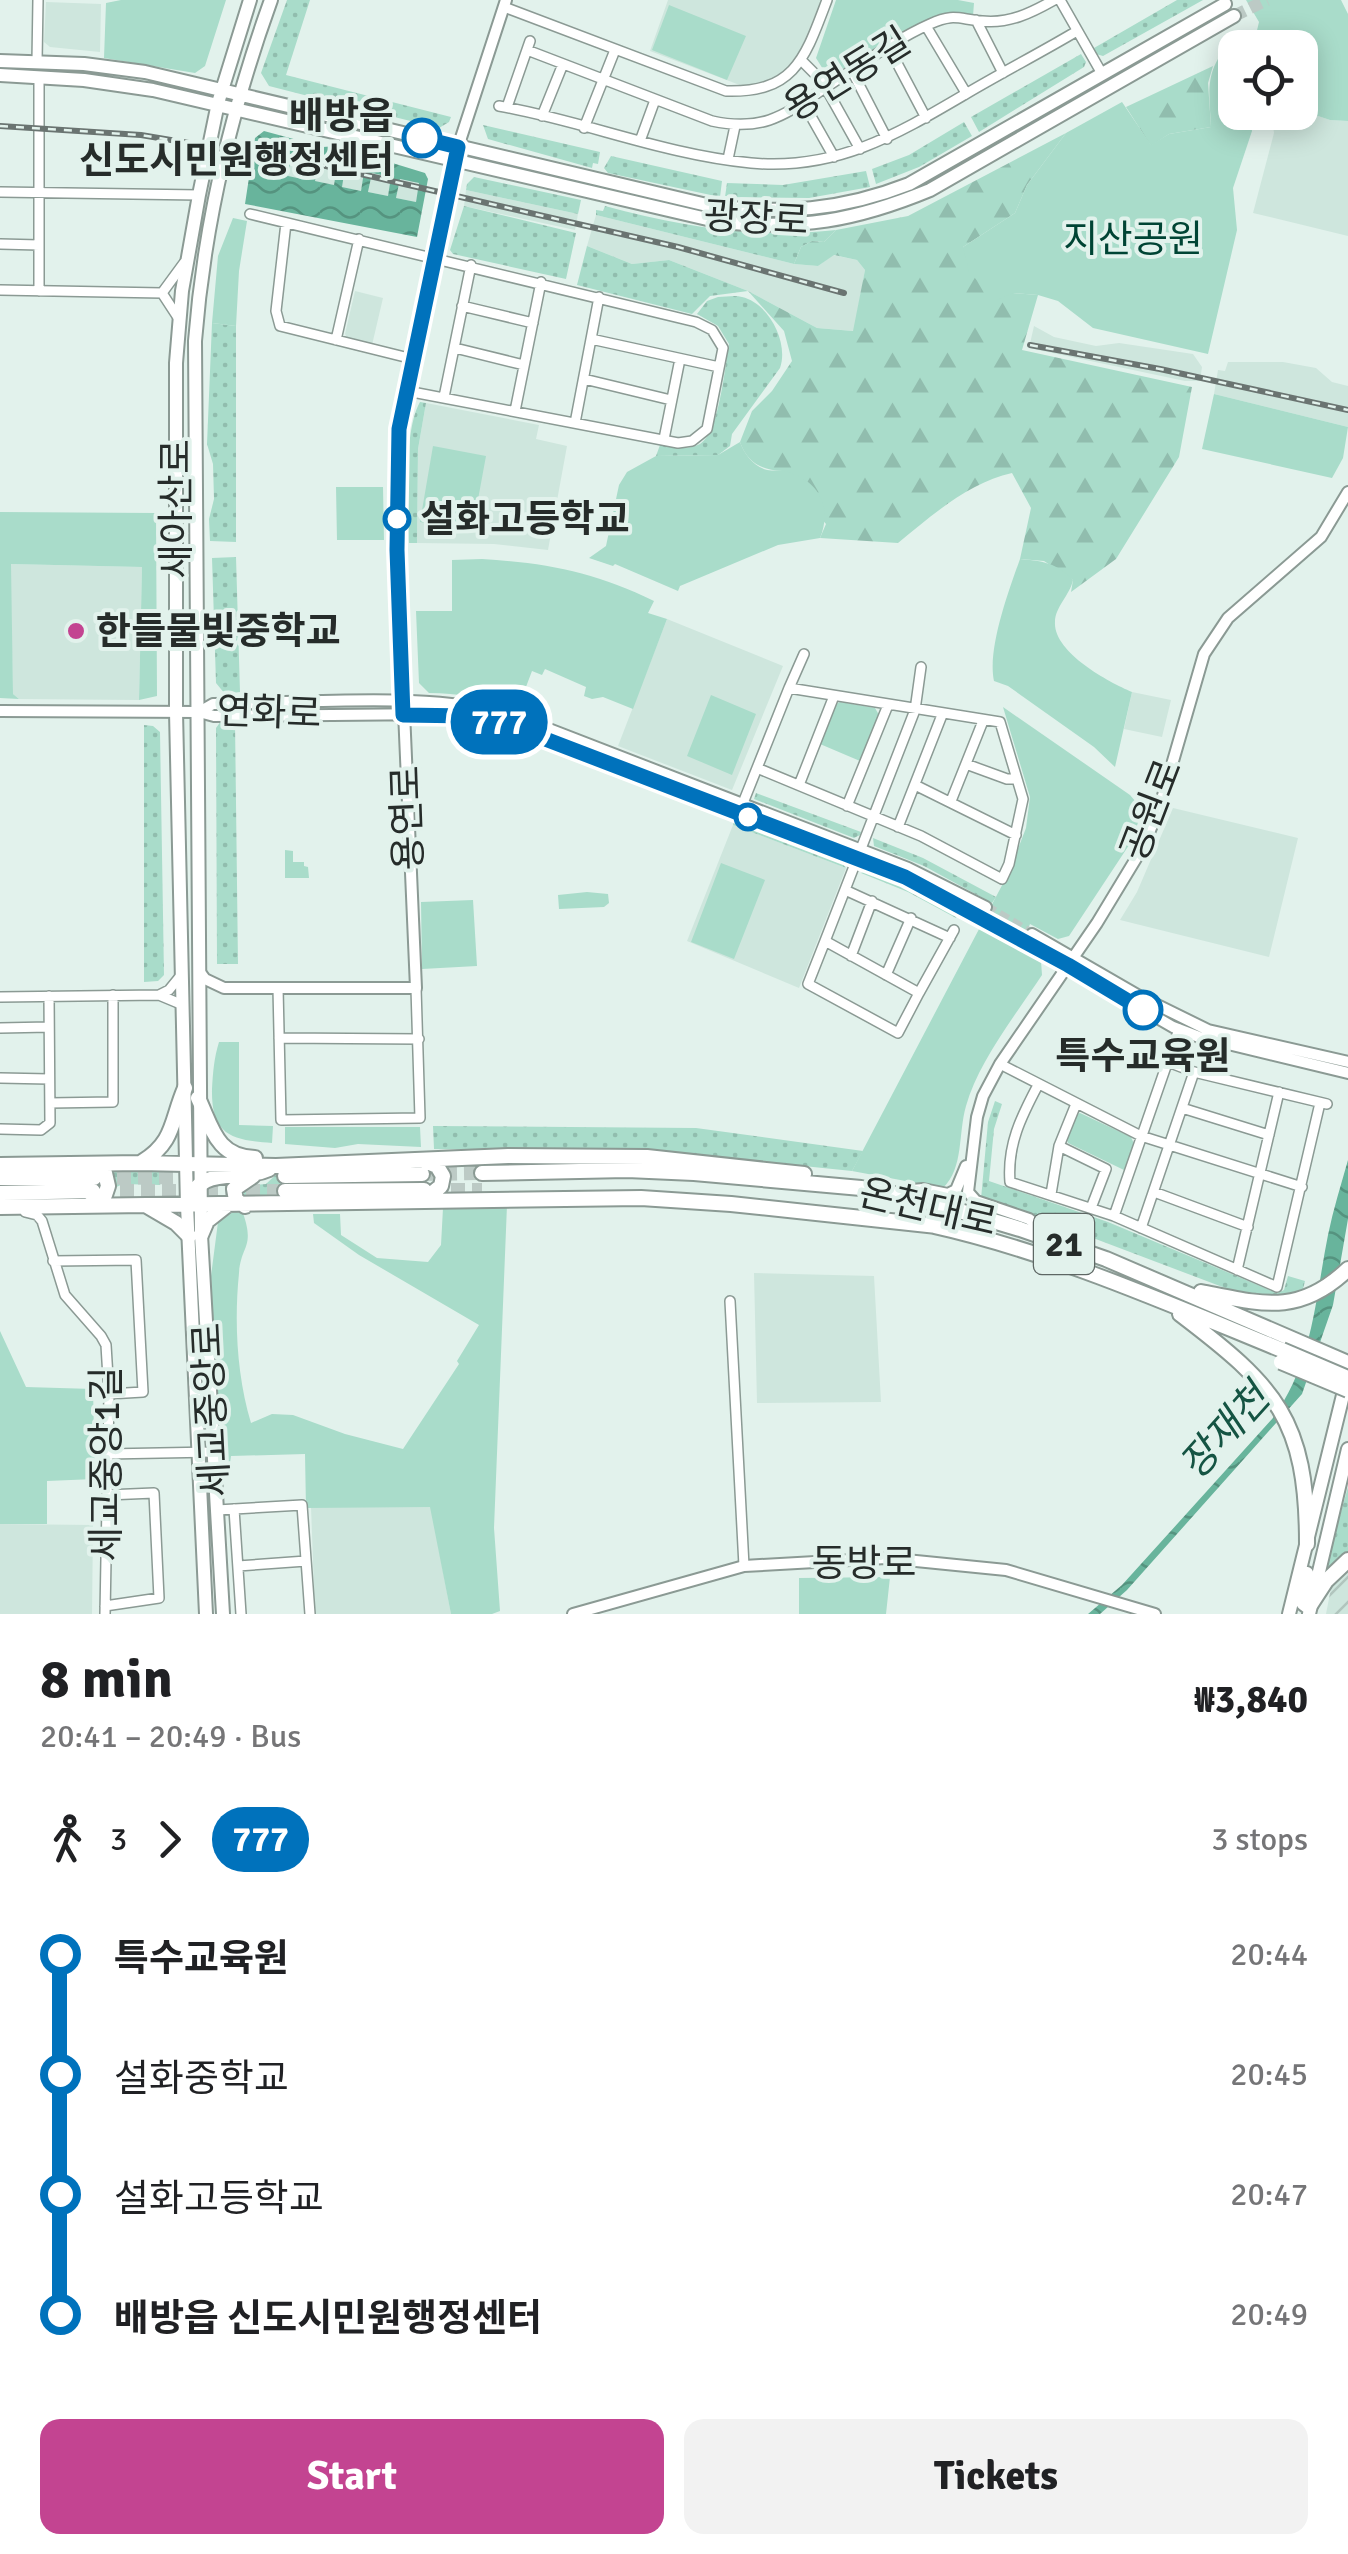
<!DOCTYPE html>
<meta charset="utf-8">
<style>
:root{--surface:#fff;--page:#f2f2f2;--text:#202124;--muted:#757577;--accent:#c34491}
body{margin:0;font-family:Signika,"Noto Sans KR",sans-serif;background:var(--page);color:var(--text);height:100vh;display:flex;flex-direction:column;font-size:38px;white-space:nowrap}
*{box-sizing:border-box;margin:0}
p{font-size:32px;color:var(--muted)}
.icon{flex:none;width:55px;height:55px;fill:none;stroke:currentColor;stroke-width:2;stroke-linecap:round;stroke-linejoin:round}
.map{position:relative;height:1614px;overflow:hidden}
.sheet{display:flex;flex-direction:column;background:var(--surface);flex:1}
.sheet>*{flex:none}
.badge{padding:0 20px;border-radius:32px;font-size:35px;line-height:65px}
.tools{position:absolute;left:1218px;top:30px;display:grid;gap:20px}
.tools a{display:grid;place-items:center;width:100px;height:100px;border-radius:20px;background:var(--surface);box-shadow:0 5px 25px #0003;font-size:50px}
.map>.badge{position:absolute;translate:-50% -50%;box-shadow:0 0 0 5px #fff}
.legs{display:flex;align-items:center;gap:15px;height:110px;padding:0 40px;font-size:32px}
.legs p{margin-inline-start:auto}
.headline{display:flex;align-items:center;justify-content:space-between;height:170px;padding:0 40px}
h1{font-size:55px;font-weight:700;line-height:75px}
.cta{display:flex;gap:20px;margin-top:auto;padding:20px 40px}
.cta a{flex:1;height:115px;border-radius:20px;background:var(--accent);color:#fff;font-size:40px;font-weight:700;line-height:115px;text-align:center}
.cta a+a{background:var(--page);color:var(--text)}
ul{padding:0 40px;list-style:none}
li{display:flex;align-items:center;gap:35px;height:120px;font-size:38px}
li i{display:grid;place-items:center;width:15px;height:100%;margin:0 12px;background:currentColor}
li i::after{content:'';width:25px;height:25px;margin:-12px;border:8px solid;border-radius:50%;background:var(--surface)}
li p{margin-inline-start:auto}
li:first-child i{background:linear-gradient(#0000 50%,currentColor 0)}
li:last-child i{background:linear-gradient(currentColor 50%,#0000 0)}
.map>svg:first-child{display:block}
</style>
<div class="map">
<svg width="1348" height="1614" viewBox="0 0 1348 1614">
<defs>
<pattern id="industrial-furrows" width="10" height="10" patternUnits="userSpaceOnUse" patternTransform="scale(2.5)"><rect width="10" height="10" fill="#cee6dd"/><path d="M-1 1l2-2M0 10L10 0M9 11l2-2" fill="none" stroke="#b1c5be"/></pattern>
<pattern id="grass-dots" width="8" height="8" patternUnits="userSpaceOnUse" patternTransform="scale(2.5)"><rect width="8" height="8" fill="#a9dcca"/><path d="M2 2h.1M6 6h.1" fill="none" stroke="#91bdae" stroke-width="1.8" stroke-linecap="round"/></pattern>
<pattern id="forest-firs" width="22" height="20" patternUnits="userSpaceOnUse" patternTransform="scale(2.5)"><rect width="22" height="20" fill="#a9dcca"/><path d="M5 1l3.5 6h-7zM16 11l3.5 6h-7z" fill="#91bdae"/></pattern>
<pattern id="water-waves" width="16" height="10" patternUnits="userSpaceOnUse" patternTransform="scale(2.5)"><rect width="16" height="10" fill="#68b49c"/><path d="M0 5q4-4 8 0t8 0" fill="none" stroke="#55937f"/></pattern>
</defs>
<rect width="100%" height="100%" fill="#e2f2ec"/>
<path fill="#cee6dd" d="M668,0H821L801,49L781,76L770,83L745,87L650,51Z
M46,2L101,4L100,52L50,47L44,42Z
M1300,110L1330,120L1348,121V236L1253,213L1274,133L1271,113Z
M263,151L283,155L280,175L260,171Z
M291,157L311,161L307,180L287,177Z
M318,162L338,166L334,185L314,181Z
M345,168L365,172L361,191L341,187Z
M372,173L392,177L388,196L368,192Z
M400,179L420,183L416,202L396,198Z
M466,190L578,214L575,230L464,206Z
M596,215L794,264L818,266L833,255L857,260L865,270L854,331L817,328L748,291L669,260L632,264L587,246Z
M355,291L383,298L372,345L348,339L345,334Z
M1034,326L1054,337L1096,346L1119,343L1193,354L1202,367L1200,381H1185L1029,348Z
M1228,362H1283L1316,368L1332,382L1348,386V427L1214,394L1218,370L1225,371Z
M426,403L539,425L536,439L567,446L548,550L494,544L417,543L418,449Z
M10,564L142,567L139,700L19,699L13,694Z
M667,619L783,666L732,790L618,746Z
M1132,692L1171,700L1162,737L1124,729Z
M1173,808L1298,838L1269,957L1120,920L1137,892Z
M733,825L846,868L799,988L687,941Z
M754,1273L874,1276L881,1402L757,1403Z
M311,1507H431L451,1614H315Z
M0,1524L93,1525L92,1614H0Z"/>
<path fill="url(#industrial-furrows)" d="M1348,1568V1614H1326L1331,1588Z"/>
<path fill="url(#grass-dots)" d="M287,0H310L286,75L451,117L449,122L439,128L378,113H362L323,103L312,97L269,86L261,73Z
M1177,0H1203L1103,56L1096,54L1094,48Z
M1081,54L1086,62L1084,67L979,132L971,117Z
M964,122L972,136L919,167L876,184L872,169L909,155Z
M483,125L600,152L598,164L593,163L592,168L488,139Z
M611,156L722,181L720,197L608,173L604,168Z
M866,171L870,187L809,198L725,197L727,183L783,185Z
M474,177L581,200L578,214L466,190L467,184Z
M464,206L576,233L566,279L453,254L450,250Z
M605,206C682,227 757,239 836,230L824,242L812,241L801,247L794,264L596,215V210L603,211Z
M587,246L632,264L669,260L748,291L710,296L692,314L577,285Z
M718,297C726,297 735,295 742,297C769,303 789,343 780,368L732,434L730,446L718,455L656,456L660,445C674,447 687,451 700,444C719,433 725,367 729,344L718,326L697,314L707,301Z
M212,323L236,326V542L210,541L209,519L214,499L213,464L207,444Z
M420,402L426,403L418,449L417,543H409C408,508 403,431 420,402Z
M236,557L240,692L225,694L216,683L212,558Z
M221,721H235L238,964H217L216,728Z
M144,725L153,726L160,732L164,975L158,981L144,982Z
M756,793L861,832L860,835L854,838L754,799Z
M734,820L840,861L846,868L733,825Z
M873,838L923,858L996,897L992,903L924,866L874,846Z
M869,870L958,914L956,918L908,892L861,873Z
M995,1101L1002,1104L994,1129L989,1181L1108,1222L1277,1293L1284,1290L1288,1276L1305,1281L1302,1293L1272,1299L1241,1294L1027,1213L981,1199L988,1122Z
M433,1126L696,1128L863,1151L852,1171L677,1153L434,1149Z
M105,1167L156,1168L161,1173L162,1181L160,1185L123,1184L112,1189Z
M283,1168L284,1199L242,1200L239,1188L242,1186L266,1184Z
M1348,1487V1551L1325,1573L1324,1572Z"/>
<path fill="url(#forest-firs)" d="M1213,66L1208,83L1211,127L1169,134L1151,146L1126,107Z
M1066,133L1027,185L1015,213L963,247L1013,293L1038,295L1022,350L1192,387L1179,457L1116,559L1071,592L1073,580L1044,561L1020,559L1031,508L1012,473C970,482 932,515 898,543L820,538L826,524L782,471C761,470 747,462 740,442L752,411L772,391L792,361L784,331L748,291L817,328L853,331L865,270L857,260L834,255L818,266L794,264L801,247L812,241L824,242L836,230L908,216Z"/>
<path fill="#a9dcca" d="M121,0H226L205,66L195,73L104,58L106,3Z
M836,0H958L974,3L973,16L947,14L932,18L832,75L826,74L816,58Z
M1246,0H1341L1348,14V121L1330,120L1300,110V48L1253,47L1259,22Z
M669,5L746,36L727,80L652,50Z
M1235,37V112L1250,113L1252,131L1233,188L1237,230L1208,354L1093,328L1058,301L1038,295L1013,293L997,300L969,272L963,247L1015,213L1027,185L1066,133L1122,102L1151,145L1169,134L1211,127C1209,86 1204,70 1235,37Z
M233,218L247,221L239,271L236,326L212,323L218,256Z
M1214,394L1348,427L1343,458L1332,478L1202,449Z
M740,442C745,455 753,466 767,470C773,471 778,470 784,471C818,479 833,506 820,538L778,545L680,586L678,591L615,564L613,566L589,558L606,546L619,485L627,472L656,456L718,455Z
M433,446L486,456L472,532L420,522Z
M336,487H383L384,540H337Z
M0,512L156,513L157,696L139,700L142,567L11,564L13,694L19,699L0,698Z
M482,559C548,563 595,572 654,601L648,613L667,619L633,709L603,697L592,699L584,696L586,687L545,669L542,675L532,671L518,708C487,699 461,693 429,693L419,683L416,611H452V560Z
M1020,559C1043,561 1057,563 1073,580C1070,595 1055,607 1055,622C1053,652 1108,682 1132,692L1115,767L1094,747L1008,686L994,681C987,649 1009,590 1020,559Z
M711,695L756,714L732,775L687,756Z
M840,702L875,708L879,715L860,761L820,744L836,704Z
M1003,707L1130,795L1142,809L1133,839L1069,936L1058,939L1030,924L1020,948L1041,961L1042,975C1017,1013 978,1062 966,1106C958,1133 964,1168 943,1188L852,1171L1009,872L1026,828L1030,797Z
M285,850L293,851V862H304V866L308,867L309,878H285Z
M721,863L765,880L734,959L691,942Z
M587,892L608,894L609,903L604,907L559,909L558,895Z
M473,900L477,966L422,969L421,902Z
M219,1042H239V1125L273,1126L272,1143C231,1140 211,1135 212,1089C213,1072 214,1058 219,1042Z
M1080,1113L1131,1137L1134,1144L1124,1170L1068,1143L1066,1137L1077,1114Z
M285,1127H420L421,1147L358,1144L335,1148L285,1144Z
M484,1205H507L494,1528L500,1611L492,1614H451L430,1507L306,1508L305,1454L231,1456L229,1470L217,1471L211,1276L218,1222L234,1211L243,1213C255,1248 241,1245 239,1273C234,1323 237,1376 251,1423L272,1414L293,1415L345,1434L403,1449L459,1364L457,1361L479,1325L359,1255L314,1223L313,1214H340L341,1235L377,1258L428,1262L441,1245L443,1208L478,1209Z
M0,1331L26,1387L93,1389L95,1479L47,1481V1524H0Z
M890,1577L886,1614H799V1578Z"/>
<path fill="url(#water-waves)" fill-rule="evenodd" d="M264,131L323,147L337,146L425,173L428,179L417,237L245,204L255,138ZM263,152L283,156L279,174L260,171ZM291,158L310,161L307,180L288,176ZM318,162L337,166L334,185L315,181ZM345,168L364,172L361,191L342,187ZM372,173L391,177L388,196L368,192ZM400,179L419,183L416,202L396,198Z
M1348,1160V1219L1333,1305L1302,1394L1127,1590L1100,1614H1088L1122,1585L1273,1418C1313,1362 1315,1300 1328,1235C1333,1210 1341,1185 1348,1160Z"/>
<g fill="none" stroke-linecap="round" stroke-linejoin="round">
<path stroke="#bccac5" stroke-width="10" stroke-dasharray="10 5" stroke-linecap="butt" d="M986,907L1032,934
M981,917L1028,943"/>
<path stroke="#bccac5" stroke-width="12" stroke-dasharray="12 6" stroke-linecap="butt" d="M1234,16L1267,0"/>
<path stroke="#bccac5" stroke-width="14" stroke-dasharray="14 7" stroke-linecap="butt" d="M422,1174L482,1173
M96,1178L195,1177
M430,1190H482
M99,1191H285"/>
<g stroke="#8b9a94" stroke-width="12">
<path id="minor" d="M1060,0L1101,72
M504,7L726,91C795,93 805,58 827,0
M976,20L1003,73
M926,26L966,93
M889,48L926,118
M527,50L712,121C767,133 788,112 831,84C862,64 896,39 930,24C954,13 958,19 982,21C1009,24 1031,13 1054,0
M801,60L822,81L860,149
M37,61L38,0
M852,71L887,139
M39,77V291
M804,104L834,157
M499,106C584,121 665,155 751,163C835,171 896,135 964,95C1001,73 1040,53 1077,31
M507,107L530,41
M542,116L563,64
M584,128L615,50
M640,141L655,100
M728,159L735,126
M0,192L199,195
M250,214L696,322L712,330L723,348L707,429L692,441L678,443L407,391
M286,223L276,311L280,326L413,359
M0,244L39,245
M0,290L162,293
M162,293L184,263
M162,293L179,319
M462,306L533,323
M591,339L719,367
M336,340L359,239
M455,348L524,365
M584,379L671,400
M444,397L471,265
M515,411L541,282
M575,423L599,297
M664,439L680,359
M921,667L915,710L825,941L919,993L954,930
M789,688L804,654
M966,764L1007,779H1016
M799,785L834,696
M915,785L1016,835
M951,801L983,721
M743,803L789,688L1000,722L1023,799L1009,864L1002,879L921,836L757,768
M847,806L888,705
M898,827L942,715
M845,890L950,938
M825,941L808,984L898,1033L919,993
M851,956L872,901
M886,975L911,918
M278,988L281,1120L420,1118L416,988
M159,995L169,990L182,974
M0,997L159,995L183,1005
M0,1028L49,1027
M279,1038L419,1039
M1168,1062L1194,1072L1327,1104
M1000,1064L1141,1136L1302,1187
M0,1078L49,1079
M1038,1085C1021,1117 1007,1145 1010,1182L1114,1216L1277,1287L1320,1103
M50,1103L113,1102V995
M1182,1108L1269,1135
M0,1129L41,1130L50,1123L49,996
M1059,1146L1106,1169L1091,1208
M1154,1192L1248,1227
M1051,1194L1059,1146L1076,1104
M25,1212L37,1215L42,1221L65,1295L101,1336L106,1345L109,1394L105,1614
M1114,1216L1179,1029
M1141,1228L1194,1072
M53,1261L136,1260L143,1392L109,1394
M1237,1270L1279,1092
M730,1301L744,1566
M107,1454L213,1452
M234,1509L241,1614
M217,1510L302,1505L310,1614
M238,1566L306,1561
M105,1606L159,1598L154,1493L107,1495"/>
</g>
<g stroke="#8b9a94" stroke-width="14">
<path id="tertiary" d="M0,711L199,712L214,716L436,714L469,716L501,722L905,877L981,917
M199,712L213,704C310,703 410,692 505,712L908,868L986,907
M1032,934L1141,997L1208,1030L1348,1062
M1028,943L1173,1027L1199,1037L1348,1073
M199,971L205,979L224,988H416L397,550L399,429L458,147L506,0
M900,1191L923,1189L948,1194L956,1190L966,1166
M1053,1238L1029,1219L976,1201L968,1192L977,1117L983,1096L1000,1064L1097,923L1143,847L1160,806L1204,654L1228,618L1321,537L1348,492
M573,1614L744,1566L886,1558L1006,1570L1155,1614"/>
</g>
<g stroke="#8b9a94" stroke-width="16">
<path id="secondary" d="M0,61L84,64L145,72L711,206C783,214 840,211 909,184L1225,4
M0,75L84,80L153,90L720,222C800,230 855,221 930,190L1234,16
M1307,1573L1303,1604L1307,1607L1311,1604
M206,1614L187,1206L176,712V363L182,291L199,195L218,103L250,0
M223,1614L201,1235L195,341C204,226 232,108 271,0
M1289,1614L1346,1383
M1309,1614L1348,1449"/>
</g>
<g stroke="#8b9a94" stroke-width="18">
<path id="trunk" d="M198,1098C212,1127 216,1157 255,1158
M142,1162C175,1142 171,1120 185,1088
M0,1165L140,1163L276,1166L508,1156L647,1157L804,1174
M482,1173L627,1170L694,1173L861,1188L916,1198L1020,1229L1106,1259L1348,1363
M285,1176L422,1174
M0,1178H94
M285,1191L424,1190
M0,1193L93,1191
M424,1200L441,1186L443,1176L437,1166L425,1161
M89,1205L105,1195L108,1186L105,1173L91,1164
M147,1206L176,1223L189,1236
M187,1206C199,1163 238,1183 269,1169
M245,1206L236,1200L234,1189L253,1176
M0,1207L641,1198L731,1204L937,1226
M930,1225C1052,1252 1167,1303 1282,1350
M201,1235L207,1221L226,1206
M1201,1292C1262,1304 1299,1316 1348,1269
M1180,1314C1276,1387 1307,1419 1307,1544
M1311,1604L1326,1581L1348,1560"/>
</g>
<use href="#minor" stroke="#fff" stroke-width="9"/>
<use href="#tertiary" stroke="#fff" stroke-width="10"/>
<use href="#secondary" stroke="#fff" stroke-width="12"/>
<use href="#trunk" stroke="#fff" stroke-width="14"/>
<g stroke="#6a7471" stroke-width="6">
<path id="rail" d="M0,126L141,135L326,166L678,247L844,293
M1030,345L1160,369L1348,410"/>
</g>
<use href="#rail" stroke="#e2f2ec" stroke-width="2.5" stroke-dasharray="8" stroke-linecap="butt"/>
<g stroke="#8b9a94" stroke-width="18" stroke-linecap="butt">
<path id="trunk-bridge" d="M1282,1350L1348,1378
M1281,1362L1348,1390"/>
</g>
<use href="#trunk-bridge" stroke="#fff" stroke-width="14"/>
</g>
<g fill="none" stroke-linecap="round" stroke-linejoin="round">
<g stroke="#fff" stroke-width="22">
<path id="line-1" d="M422,138L458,147L399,429L397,550L403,715L469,716L501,722L905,877L1068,965L1143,1010"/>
</g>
<use href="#line-1" stroke="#0072bc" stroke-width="15"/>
</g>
<g fill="#fff" stroke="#0072bc" stroke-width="5">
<circle cx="422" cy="138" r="18"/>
<circle cx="397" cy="519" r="12"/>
<circle cx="748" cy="817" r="12"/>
<circle cx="1143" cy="1010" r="18"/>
</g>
<circle fill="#c34491" stroke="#e2f2ec" stroke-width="4" cx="76" cy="631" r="10"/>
<g text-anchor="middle" stroke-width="8" stroke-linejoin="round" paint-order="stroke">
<rect fill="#e2f2ec" stroke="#5e6764" stroke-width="2.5" x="1034" y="1214" width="60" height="60" rx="8"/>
<g font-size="35" font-weight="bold" fill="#262c2a">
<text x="1064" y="1256">21</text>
</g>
<g font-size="38" fill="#262c2a" stroke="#e2f2ec">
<text transform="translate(847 74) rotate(-32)" y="13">용연동길</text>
<text transform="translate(756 218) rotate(3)" y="13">광장로</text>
<text transform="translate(176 509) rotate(-90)" y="13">새아산로</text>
<text transform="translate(269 712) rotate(2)" y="13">연화로</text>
<text transform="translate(1151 810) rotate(-69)" y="13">공원로</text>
<text transform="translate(407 818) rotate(-92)" y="13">용연로</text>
<text transform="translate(928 1207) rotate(13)" y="13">온천대로</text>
<text transform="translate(211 1410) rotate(-93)" y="13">세교중앙로</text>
<text transform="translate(106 1464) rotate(-90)" y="13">세교중앙1길</text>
<text x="864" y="1576">동방로</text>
</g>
<g font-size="38" font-weight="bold" fill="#262c2a" stroke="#e2f2ec" text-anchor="end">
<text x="394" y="129">배방읍<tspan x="394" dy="44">신도시민원행정센터</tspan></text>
<text x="420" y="532" text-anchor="start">설화고등학교</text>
<text x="1143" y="1069" text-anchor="middle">특수교육원</text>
</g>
<g font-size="38" fill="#004434" stroke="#e2f2ec">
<text x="1133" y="252">지산공원</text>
</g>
<g font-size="38" font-weight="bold" fill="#262c2a" stroke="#e2f2ec" text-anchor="start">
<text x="96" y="644">한들물빛중학교</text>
</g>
<g font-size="40" font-style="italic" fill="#155443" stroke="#e2f2ec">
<text transform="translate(1224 1431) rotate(-48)" y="14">장재천</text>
</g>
</g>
</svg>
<div class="tools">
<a><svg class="icon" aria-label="locate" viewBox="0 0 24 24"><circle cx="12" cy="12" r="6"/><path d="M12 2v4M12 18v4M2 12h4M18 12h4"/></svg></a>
</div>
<b class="badge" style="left:499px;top:722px;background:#0072bc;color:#fff">777</b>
</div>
<section class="sheet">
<div class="headline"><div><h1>8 min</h1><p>20:41 – 20:49 · Bus</p></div><b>₩3,840</b></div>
<div class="legs"><svg class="icon" aria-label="walk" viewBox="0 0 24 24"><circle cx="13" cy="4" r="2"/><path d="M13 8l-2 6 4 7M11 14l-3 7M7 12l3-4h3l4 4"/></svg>3<svg class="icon" aria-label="forward" viewBox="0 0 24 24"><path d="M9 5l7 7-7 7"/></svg><b class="badge" style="background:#0072bc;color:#fff">777</b><p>3 stops</p></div>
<ul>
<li><i style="color:#0072bc"></i><b>특수교육원</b><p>20:44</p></li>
<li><i style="color:#0072bc"></i><span>설화중학교</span><p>20:45</p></li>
<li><i style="color:#0072bc"></i><span>설화고등학교</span><p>20:47</p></li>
<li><i style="color:#0072bc"></i><b>배방읍 신도시민원행정센터</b><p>20:49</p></li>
</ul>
<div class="cta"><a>Start</a><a>Tickets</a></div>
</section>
